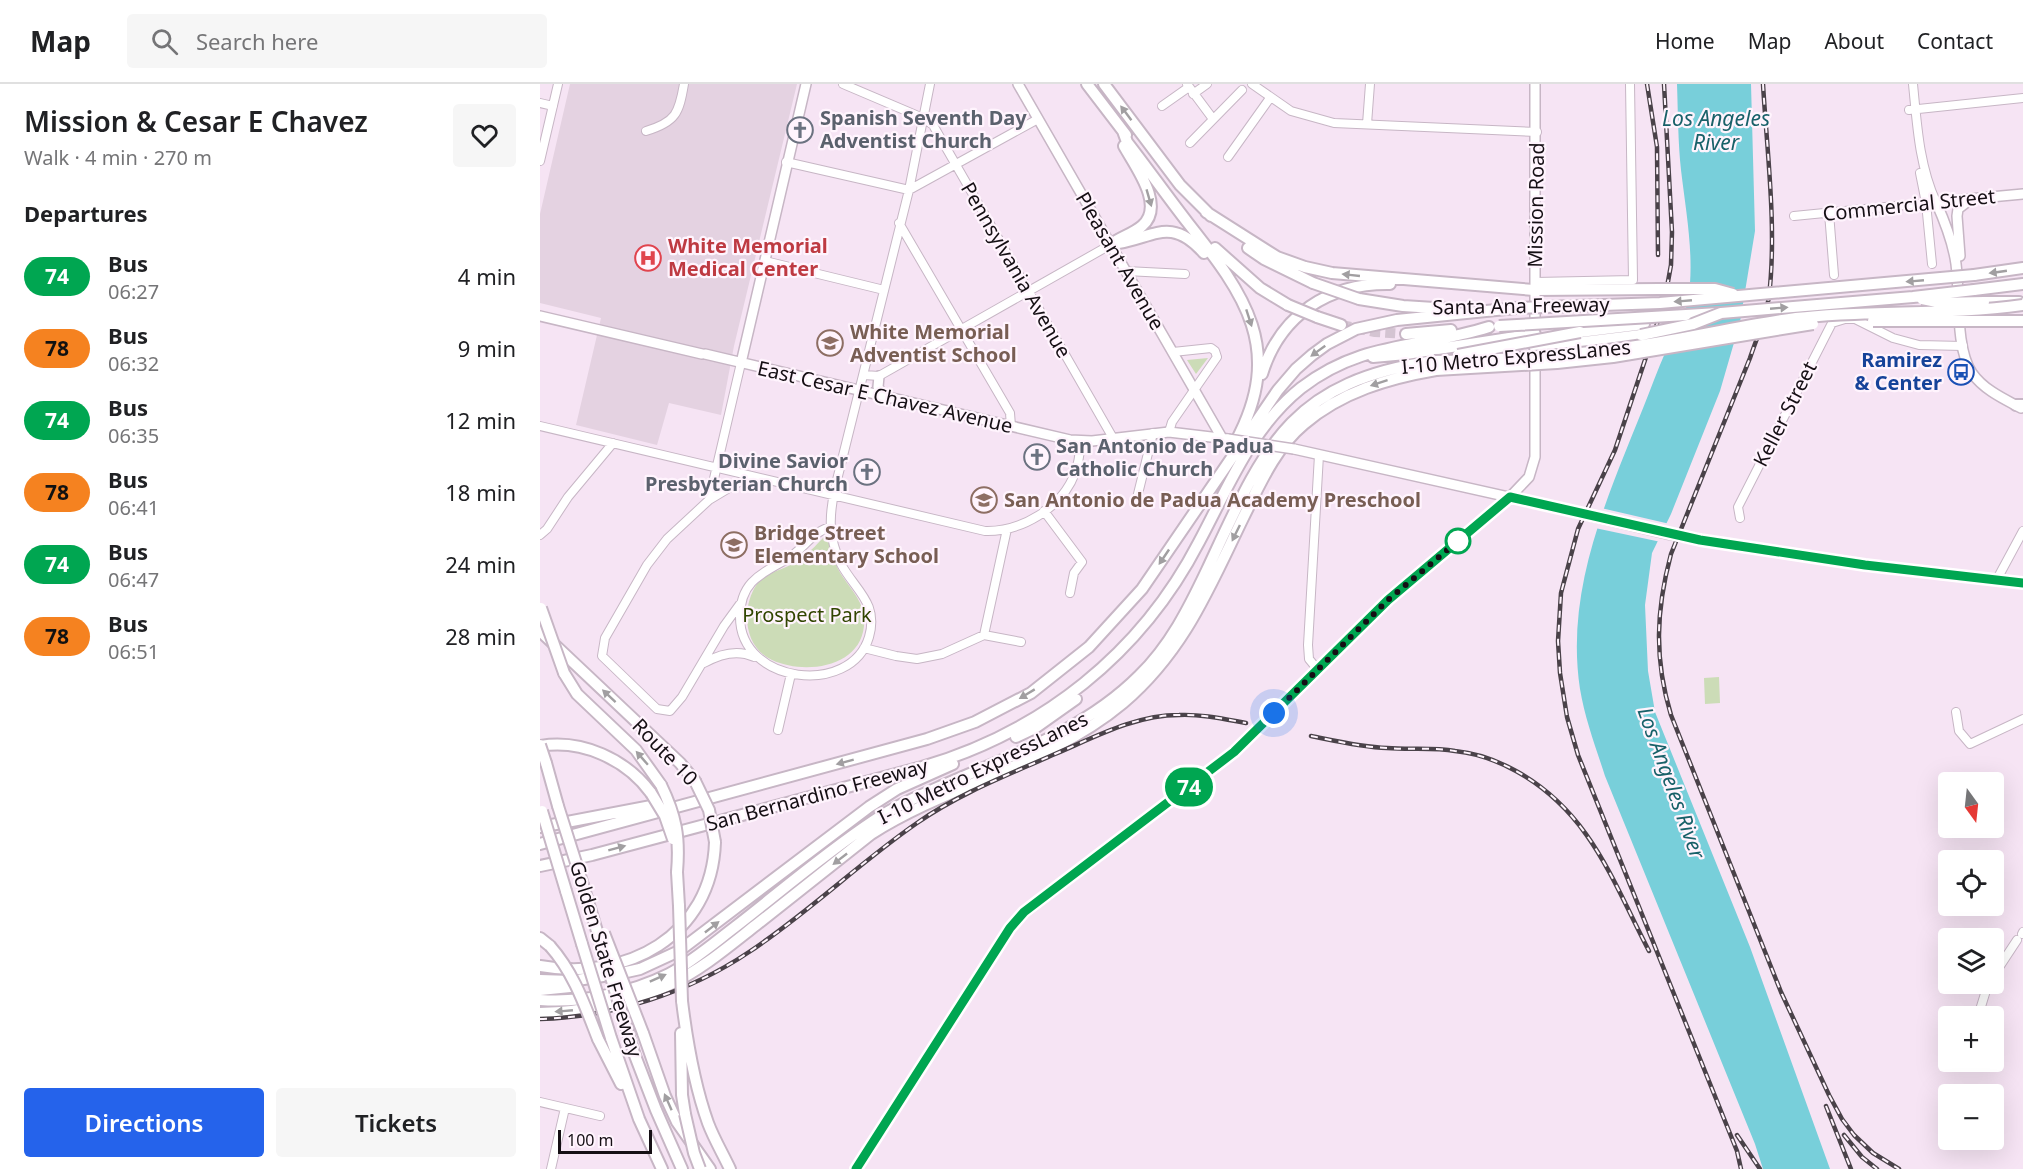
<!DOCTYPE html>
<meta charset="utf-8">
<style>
:root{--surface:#fff;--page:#f6f6f6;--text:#202124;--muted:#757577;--line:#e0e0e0;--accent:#2563eb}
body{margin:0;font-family:"Noto Sans",sans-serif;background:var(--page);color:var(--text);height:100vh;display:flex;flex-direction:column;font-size:22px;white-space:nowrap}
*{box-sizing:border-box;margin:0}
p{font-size:20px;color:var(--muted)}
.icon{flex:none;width:33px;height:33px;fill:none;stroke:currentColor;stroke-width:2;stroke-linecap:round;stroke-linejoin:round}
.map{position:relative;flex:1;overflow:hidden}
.sheet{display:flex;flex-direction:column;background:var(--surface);width:540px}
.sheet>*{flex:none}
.badge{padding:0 12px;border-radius:20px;font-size:21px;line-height:39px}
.needle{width:39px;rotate:165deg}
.controls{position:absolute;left:1398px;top:688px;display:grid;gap:12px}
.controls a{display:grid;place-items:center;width:66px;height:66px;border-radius:6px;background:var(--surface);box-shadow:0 6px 24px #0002;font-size:30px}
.scale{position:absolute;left:18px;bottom:15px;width:94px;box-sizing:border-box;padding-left:6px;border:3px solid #150f14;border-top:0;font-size:16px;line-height:21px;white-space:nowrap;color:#150f14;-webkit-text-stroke:4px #fff4fd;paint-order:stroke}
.you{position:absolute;width:30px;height:30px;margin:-15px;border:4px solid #fff;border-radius:50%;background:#1a73e8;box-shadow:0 0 0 9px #1a73e833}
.map>.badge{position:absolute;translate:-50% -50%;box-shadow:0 0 0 3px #fff}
h2{padding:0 24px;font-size:22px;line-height:54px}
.round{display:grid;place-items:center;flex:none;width:63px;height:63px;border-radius:6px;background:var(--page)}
.head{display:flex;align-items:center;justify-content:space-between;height:102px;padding:0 24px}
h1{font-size:28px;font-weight:600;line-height:45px}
.primary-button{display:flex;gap:12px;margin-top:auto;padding:12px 24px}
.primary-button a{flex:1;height:69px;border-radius:6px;background:var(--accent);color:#fff;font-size:24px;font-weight:600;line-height:69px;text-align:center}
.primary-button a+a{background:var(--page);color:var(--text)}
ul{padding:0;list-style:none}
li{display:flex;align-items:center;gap:18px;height:72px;padding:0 24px}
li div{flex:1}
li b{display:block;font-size:22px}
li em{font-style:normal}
li .badge{min-width:66px;font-weight:700;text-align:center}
header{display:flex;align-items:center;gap:36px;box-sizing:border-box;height:84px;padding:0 30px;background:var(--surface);border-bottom:2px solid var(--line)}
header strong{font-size:28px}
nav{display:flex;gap:33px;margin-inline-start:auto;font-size:21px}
.search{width:420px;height:54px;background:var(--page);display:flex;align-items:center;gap:15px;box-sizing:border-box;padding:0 21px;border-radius:6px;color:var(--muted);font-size:22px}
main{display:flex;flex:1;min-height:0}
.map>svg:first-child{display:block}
</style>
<header>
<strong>Map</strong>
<div class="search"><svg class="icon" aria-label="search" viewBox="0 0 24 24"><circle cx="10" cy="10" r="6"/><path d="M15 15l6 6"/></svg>Search here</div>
<nav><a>Home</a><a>Map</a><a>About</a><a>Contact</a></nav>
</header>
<main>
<section class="sheet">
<div class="head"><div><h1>Mission &amp; Cesar E Chavez</h1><p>Walk · 4 min · 270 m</p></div><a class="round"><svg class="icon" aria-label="heart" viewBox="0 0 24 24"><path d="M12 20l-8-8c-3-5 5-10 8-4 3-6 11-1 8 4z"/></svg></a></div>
<h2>Departures</h2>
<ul>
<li><span class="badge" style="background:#00a651;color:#fff">74</span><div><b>Bus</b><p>06:27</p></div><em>4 min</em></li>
<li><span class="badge" style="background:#f58220;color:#111">78</span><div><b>Bus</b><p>06:32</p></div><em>9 min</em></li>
<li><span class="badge" style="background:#00a651;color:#fff">74</span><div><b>Bus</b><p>06:35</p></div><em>12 min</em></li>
<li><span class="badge" style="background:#f58220;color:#111">78</span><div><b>Bus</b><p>06:41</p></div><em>18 min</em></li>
<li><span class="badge" style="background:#00a651;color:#fff">74</span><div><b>Bus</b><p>06:47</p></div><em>24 min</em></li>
<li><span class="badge" style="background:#f58220;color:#111">78</span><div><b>Bus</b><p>06:51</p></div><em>28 min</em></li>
</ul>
<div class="primary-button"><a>Directions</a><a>Tickets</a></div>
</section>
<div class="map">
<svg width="1483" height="1085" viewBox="0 0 1483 1085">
<rect width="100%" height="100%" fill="#f6e4f4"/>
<path fill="#e4d2e1" d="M30,0H257L194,262L181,331L129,319L117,361L36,341L61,234L0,219V130Z"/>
<path fill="#ccdcb7" d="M668,274L656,290L647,276Z
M287,450C291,462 293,475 298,485C309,505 327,518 324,542C320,584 264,591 232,576C203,563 201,523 217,500C227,487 248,485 261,475C270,468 279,458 287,450Z
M1179,593L1180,619L1165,620L1164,594Z"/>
<path fill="#78cfda" d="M1137,0H1211L1215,147L1200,238L1180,307L1131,430L1112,469L1105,521L1108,587L1115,628L1210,863L1290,1085H1223L1215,1060L1065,692C1056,664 1045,635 1040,605C1024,500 1072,404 1109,309C1116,291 1123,272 1132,254C1137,243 1145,230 1148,217C1155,174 1146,129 1141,86C1138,58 1138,29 1137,0Z"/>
<path fill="#f6e4f4" d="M1061,424L1130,440L1121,458L1055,444Z"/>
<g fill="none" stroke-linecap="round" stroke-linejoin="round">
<path stroke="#d4c4d2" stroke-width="10" stroke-dasharray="10 5" stroke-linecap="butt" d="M801,241L835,248L866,250"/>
<g stroke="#c7b6c5" stroke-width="10">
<path id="minor" d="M303,0L383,34L393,41L573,354
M647,0L673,35
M712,0L751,27L794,39L997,48
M653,10L667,0
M0,19L13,22
M622,22L649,3
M1369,26L1483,14
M827,40L830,0
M106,47C136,38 139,29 144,0
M650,59L702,6
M688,73L730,14
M0,77L18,0
M246,78L369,106L498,35
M1380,89L1386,119L1392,180
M1289,129L1294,191
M1254,132L1396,118C1379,81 1377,40 1373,0
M359,139L470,329L471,342
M225,177L344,206
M586,187L645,190
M995,198L1093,196L1090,0
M324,291L339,292L570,161
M0,342L445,447C481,448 522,424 535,389C539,379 540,368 541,357
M629,348L632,338L677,273L675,267L671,264L633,268
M169,416L209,392
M596,418L613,349
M504,427L542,478L534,489L530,509
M1200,434L1198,423L1292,239L1305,235H1315L1353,254L1379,261L1423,262
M291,443C272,447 263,467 244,477C218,491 200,500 200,533C200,600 311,613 329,553C339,519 315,506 301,480C288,453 289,432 295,404L369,106L390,0
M0,451L7,445L28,413L73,359
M1456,497L1483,447
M200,520L184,542L142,613L130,627L117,625L62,572L65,554L107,481L127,455L169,416L201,279
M444,551L467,445
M324,564L356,572L377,575L402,570L444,551L481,558
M164,579C180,570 197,565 214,573
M778,586L769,575L768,561L779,371
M1416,628L1419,647L1430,660L1483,635
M238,646L251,590
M1482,850L1483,848
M1454,891L1477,856
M1439,929L1448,900
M0,1018L60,1032
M11,1085L25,1024"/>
</g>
<g stroke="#c7b6c5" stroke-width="12">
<path id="major" d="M478,0L682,354
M1420,172L1417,132L1418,125L1431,115
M0,232L162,270
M995,244V0
M165,270L530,356L552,357L629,348L688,355
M201,279L266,0
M339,292L338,303L343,312
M1481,324C1464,315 1444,306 1432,289C1415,264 1420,210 1416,180C1413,158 1405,138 1396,118L1483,110
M754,365L1004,421
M1218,465L1325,481L1483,499
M316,1085L470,844L484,829L694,668L848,516L970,413L989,393L995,373V273"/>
</g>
<g stroke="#c7b6c5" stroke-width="14">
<path id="highway" d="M547,0L586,51
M564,0L640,101L671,132
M583,47L587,58C608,85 627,112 648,139C705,211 745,265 696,357
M666,128L737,173L765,183L792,189L994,206L1119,205
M572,160C612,156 629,130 664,169
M570,161C580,153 593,150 602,142C626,122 595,82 584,62
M675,164L720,204L748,221
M708,164L724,175L773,199
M1434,191L1483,184
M1434,206L1483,200
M819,215L863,222L910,225
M1444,218H1479
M1146,231L1178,229
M777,233L801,241
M1040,248L1104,240
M866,250L911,246
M995,264L1101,251
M833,273L866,270L995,250
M722,290C740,231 789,199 850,200
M1476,321H1483
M0,547L140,679L155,697
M24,589L37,610L96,666L121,701
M476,653L495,644L536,615
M0,662C42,655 86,675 111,709
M6,679L18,722
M0,743L127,719
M0,760L387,655L435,638L491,609L549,563L602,505L738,306L756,285L772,271L787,260L816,245L857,236L976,224
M0,782L52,771L382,683C502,648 601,570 659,458C688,404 711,344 761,304C823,256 880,265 949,243
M137,788L139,822
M43,801L60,857
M26,807L42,860
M0,854L10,862
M0,882C86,898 172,852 175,758
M0,896L31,897L82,889L100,885L139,867L329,723L357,705L413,680
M0,906L30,903
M0,916C43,919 91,909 129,890C152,878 174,859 195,843C240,808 284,770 332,738C355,722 379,712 404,701C472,671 545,646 599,592C630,562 649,524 667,486C724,364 748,298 894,277
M142,917C147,958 154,1000 168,1039C174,1055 183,1070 190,1085
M0,929C43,928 90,919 129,901C161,886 188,863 216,841C254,811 292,781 331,750C411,699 509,681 583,619C644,567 669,504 703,434C719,402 735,364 764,340C801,308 849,294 896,286
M103,949L125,1012L137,1038L170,1085
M141,949L142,1011L145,1030
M71,954L99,1035L122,1085
M58,955L81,1000
M94,969L116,1026L142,1085"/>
</g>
<use href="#minor" stroke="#fff" stroke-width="8"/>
<use href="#major" stroke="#fff" stroke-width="9"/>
<use href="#highway" stroke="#fff" stroke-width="10"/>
<g stroke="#4a4249" stroke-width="4.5">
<path id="rail" d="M1107,0L1117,63L1118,171
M1124,0L1132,148L1131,181L1127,203L1117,240L1075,366L1038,445L1021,509L1018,557L1020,589L1027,633L1038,671L1197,1067L1201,1085
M1223,0C1227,68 1237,145 1229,212C1226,234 1217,253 1210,274L1131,470C1116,526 1114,575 1131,631L1241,908L1289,1011L1302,1035L1314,1051L1333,1069L1359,1085
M771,652C796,657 821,663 847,664C870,666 893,663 915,667C936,669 958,677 976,687C1050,728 1072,796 1109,867
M0,935C73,933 148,909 209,868C268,829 319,779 377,739C420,709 468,691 515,670C555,653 595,631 639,631C662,630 684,635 706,639
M1286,1022L1311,1085
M1197,1051L1220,1085
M1304,1051L1322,1073L1337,1085"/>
</g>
<use href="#rail" stroke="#fff4fd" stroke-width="2" stroke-dasharray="7" stroke-linecap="butt"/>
<g stroke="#c7b6c5" stroke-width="12" stroke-linecap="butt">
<path id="major-bridge" d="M688,355L754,365
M1004,421L1127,450L1218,465"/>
</g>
<g stroke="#c7b6c5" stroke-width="14" stroke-linecap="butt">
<path id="highway-bridge" d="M773,199L819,215
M1119,205H1175L1193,210
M1382,215L1402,219L1444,218
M748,221L777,233
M976,224L1120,219L1434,191
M1333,237H1483
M959,242L1146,231
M1101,251L1153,240L1181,229L1373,213L1434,206
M918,271L1040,248
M894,277C963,276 1035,272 1103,261C1154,253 1204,241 1256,234C1331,225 1408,232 1483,221
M896,286L1017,279L1073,273L1273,240
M1,524L24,589
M0,661L6,679
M155,697L169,726L175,758
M121,701C136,732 140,753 137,788
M111,709L125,732L133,755
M18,722L43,801
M2,727L26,807
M139,822L142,917
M64,849L103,949
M60,857L94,969
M42,860L71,954
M10,862C34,889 45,922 58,955
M145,1030L154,1069L160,1085"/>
</g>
<use href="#major-bridge" stroke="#fff" stroke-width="9"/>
<use href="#highway-bridge" stroke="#fff" stroke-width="10"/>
</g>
<defs><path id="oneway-solid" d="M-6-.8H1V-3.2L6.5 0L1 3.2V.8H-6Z" transform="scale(1.5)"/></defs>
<g fill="#a19fa1">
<use href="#oneway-solid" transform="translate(586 29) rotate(-127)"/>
<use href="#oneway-solid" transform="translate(609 114) rotate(74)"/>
<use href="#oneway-solid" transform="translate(1458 188) rotate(172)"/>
<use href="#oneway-solid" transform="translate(811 191) rotate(-174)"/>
<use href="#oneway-solid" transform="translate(1375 197) rotate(175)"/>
<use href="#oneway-solid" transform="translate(1143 217) rotate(175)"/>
<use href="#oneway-solid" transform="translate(1239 224) rotate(-5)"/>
<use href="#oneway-solid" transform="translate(709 234) rotate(72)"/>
<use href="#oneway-solid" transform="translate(778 267) rotate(144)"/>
<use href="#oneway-solid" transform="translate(839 299) rotate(162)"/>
<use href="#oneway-solid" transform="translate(696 449) rotate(116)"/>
<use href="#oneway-solid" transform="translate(624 473) rotate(124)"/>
<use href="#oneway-solid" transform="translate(487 610) rotate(149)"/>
<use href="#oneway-solid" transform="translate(69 612) rotate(-137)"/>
<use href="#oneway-solid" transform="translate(102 674) rotate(-131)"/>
<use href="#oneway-solid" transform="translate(305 678) rotate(165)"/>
<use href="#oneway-solid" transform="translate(77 764) rotate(-15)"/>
<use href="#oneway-solid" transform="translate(300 775) rotate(142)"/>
<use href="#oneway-solid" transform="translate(172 843) rotate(-38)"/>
<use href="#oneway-solid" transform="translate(118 894) rotate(-24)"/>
<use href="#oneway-solid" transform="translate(24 927) rotate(175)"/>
<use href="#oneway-solid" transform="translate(128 1018) rotate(-114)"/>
</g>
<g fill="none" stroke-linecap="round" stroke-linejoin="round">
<g stroke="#fff" stroke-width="14">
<path id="line" d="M316,1085L470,844L484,828L694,668L848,516L970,413L1160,456L1325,481L1483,499"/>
</g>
<use href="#line" stroke="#00a651" stroke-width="9"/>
<path stroke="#150f14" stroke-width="6" stroke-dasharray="0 10.8" d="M734,629L848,516L918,457"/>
</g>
<defs>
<g id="church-ring" transform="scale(1.35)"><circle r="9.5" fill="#fff4fd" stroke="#6b7280" stroke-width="1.5"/><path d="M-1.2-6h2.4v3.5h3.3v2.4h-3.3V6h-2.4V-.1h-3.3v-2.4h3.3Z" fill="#6b7280"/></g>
<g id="hospital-ring" transform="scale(1.35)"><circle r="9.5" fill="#fff4fd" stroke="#e0444e" stroke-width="1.5"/><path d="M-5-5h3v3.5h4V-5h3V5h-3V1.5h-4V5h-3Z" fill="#e0444e"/></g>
<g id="school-ring" transform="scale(1.35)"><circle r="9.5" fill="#fff4fd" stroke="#8d6e63" stroke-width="1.5"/><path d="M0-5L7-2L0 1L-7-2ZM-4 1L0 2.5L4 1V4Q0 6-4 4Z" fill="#8d6e63"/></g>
<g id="bus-ring" transform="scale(1.35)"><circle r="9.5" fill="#fff4fd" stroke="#1a4fb4" stroke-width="1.5"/><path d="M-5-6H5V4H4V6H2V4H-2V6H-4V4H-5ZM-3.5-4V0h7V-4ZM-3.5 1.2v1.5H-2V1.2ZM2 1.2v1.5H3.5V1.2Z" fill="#1a4fb4"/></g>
</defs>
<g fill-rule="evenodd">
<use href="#church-ring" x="260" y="46"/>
<use href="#hospital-ring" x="108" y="174"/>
<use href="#school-ring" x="290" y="259"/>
<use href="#bus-ring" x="1421" y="288"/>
<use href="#church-ring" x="497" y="373"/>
<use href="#church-ring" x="327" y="388"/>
<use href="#school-ring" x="444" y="416"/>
<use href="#school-ring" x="194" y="461"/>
</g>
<circle fill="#fff" stroke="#00a651" stroke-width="3" cx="918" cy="457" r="12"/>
<g text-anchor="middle" stroke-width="4.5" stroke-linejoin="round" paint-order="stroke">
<g font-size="20" font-weight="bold" fill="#5b616d" stroke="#fff4fd" text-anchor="start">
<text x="280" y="41">Spanish Seventh Day<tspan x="280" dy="23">Adventist Church</tspan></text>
<text x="516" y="369">San Antonio de Padua<tspan x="516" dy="23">Catholic Church</tspan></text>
<text x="308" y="384" text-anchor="end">Divine Savior<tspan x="308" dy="23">Presbyterian Church</tspan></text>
</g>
<g font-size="20" fill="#150f14" stroke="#fff4fd">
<text transform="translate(996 121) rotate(-89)" y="7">Mission Road</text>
<text transform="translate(1369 121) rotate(-6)" y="7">Commercial Street</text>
<text transform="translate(580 177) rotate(60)" y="7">Pleasant Avenue</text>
<text transform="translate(476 186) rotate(60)" y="7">Pennsylvania Avenue</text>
<text transform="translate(981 222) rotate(-1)" y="7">Santa Ana Freeway</text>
<text transform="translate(976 273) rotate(-5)" y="7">I-10 Metro ExpressLanes</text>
<text transform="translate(345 313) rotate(13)" y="7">East Cesar E Chavez Avenue</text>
<text transform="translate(1245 330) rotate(-63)" y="7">Keller Street</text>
<text transform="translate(125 668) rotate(46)" y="7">Route 10</text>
<text transform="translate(443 684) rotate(-26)" y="7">I-10 Metro ExpressLanes</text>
<text transform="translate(277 711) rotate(-15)" y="7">San Bernardino Freeway</text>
<text transform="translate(66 875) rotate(73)" y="7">Golden State Freeway</text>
</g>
<g font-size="20" font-weight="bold" fill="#be3a42" stroke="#fff4fd" text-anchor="start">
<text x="128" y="169">White Memorial<tspan x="128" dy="23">Medical Center</tspan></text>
</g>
<g font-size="20" font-weight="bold" fill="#785e54" stroke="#fff4fd" text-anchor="start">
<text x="310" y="255">White Memorial<tspan x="310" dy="23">Adventist School</tspan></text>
<text x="464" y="423">San Antonio de Padua Academy Preschool</text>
<text x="214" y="456">Bridge Street<tspan x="214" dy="23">Elementary School</tspan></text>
</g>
<g font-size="20" font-weight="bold" fill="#164399" stroke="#fff4fd" text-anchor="end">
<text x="1402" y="283">Ramirez<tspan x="1402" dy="23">&amp; Center</tspan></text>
</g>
<g font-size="20" fill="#314500" stroke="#fff4fd">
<text x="267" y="538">Prospect Park</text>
</g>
<g font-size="21" font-style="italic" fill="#186169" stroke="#fff4fd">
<text x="1176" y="42">Los Angeles<tspan x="1176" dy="24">River</tspan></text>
<text transform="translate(1131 699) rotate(70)" y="7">Los Angeles River</text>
</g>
</g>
</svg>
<div class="controls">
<a><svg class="needle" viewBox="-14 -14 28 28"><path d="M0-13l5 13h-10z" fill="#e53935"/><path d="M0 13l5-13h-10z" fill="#757577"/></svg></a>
<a><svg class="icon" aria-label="locate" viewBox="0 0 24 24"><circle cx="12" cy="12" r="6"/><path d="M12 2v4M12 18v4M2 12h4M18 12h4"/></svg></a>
<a><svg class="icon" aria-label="layers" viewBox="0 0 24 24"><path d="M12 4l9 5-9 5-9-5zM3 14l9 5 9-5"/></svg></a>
<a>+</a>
<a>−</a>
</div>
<div class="scale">100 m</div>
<div class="you" style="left:734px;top:629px"></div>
<b class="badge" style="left:649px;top:703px;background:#00a651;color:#fff">74</b>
</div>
</main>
